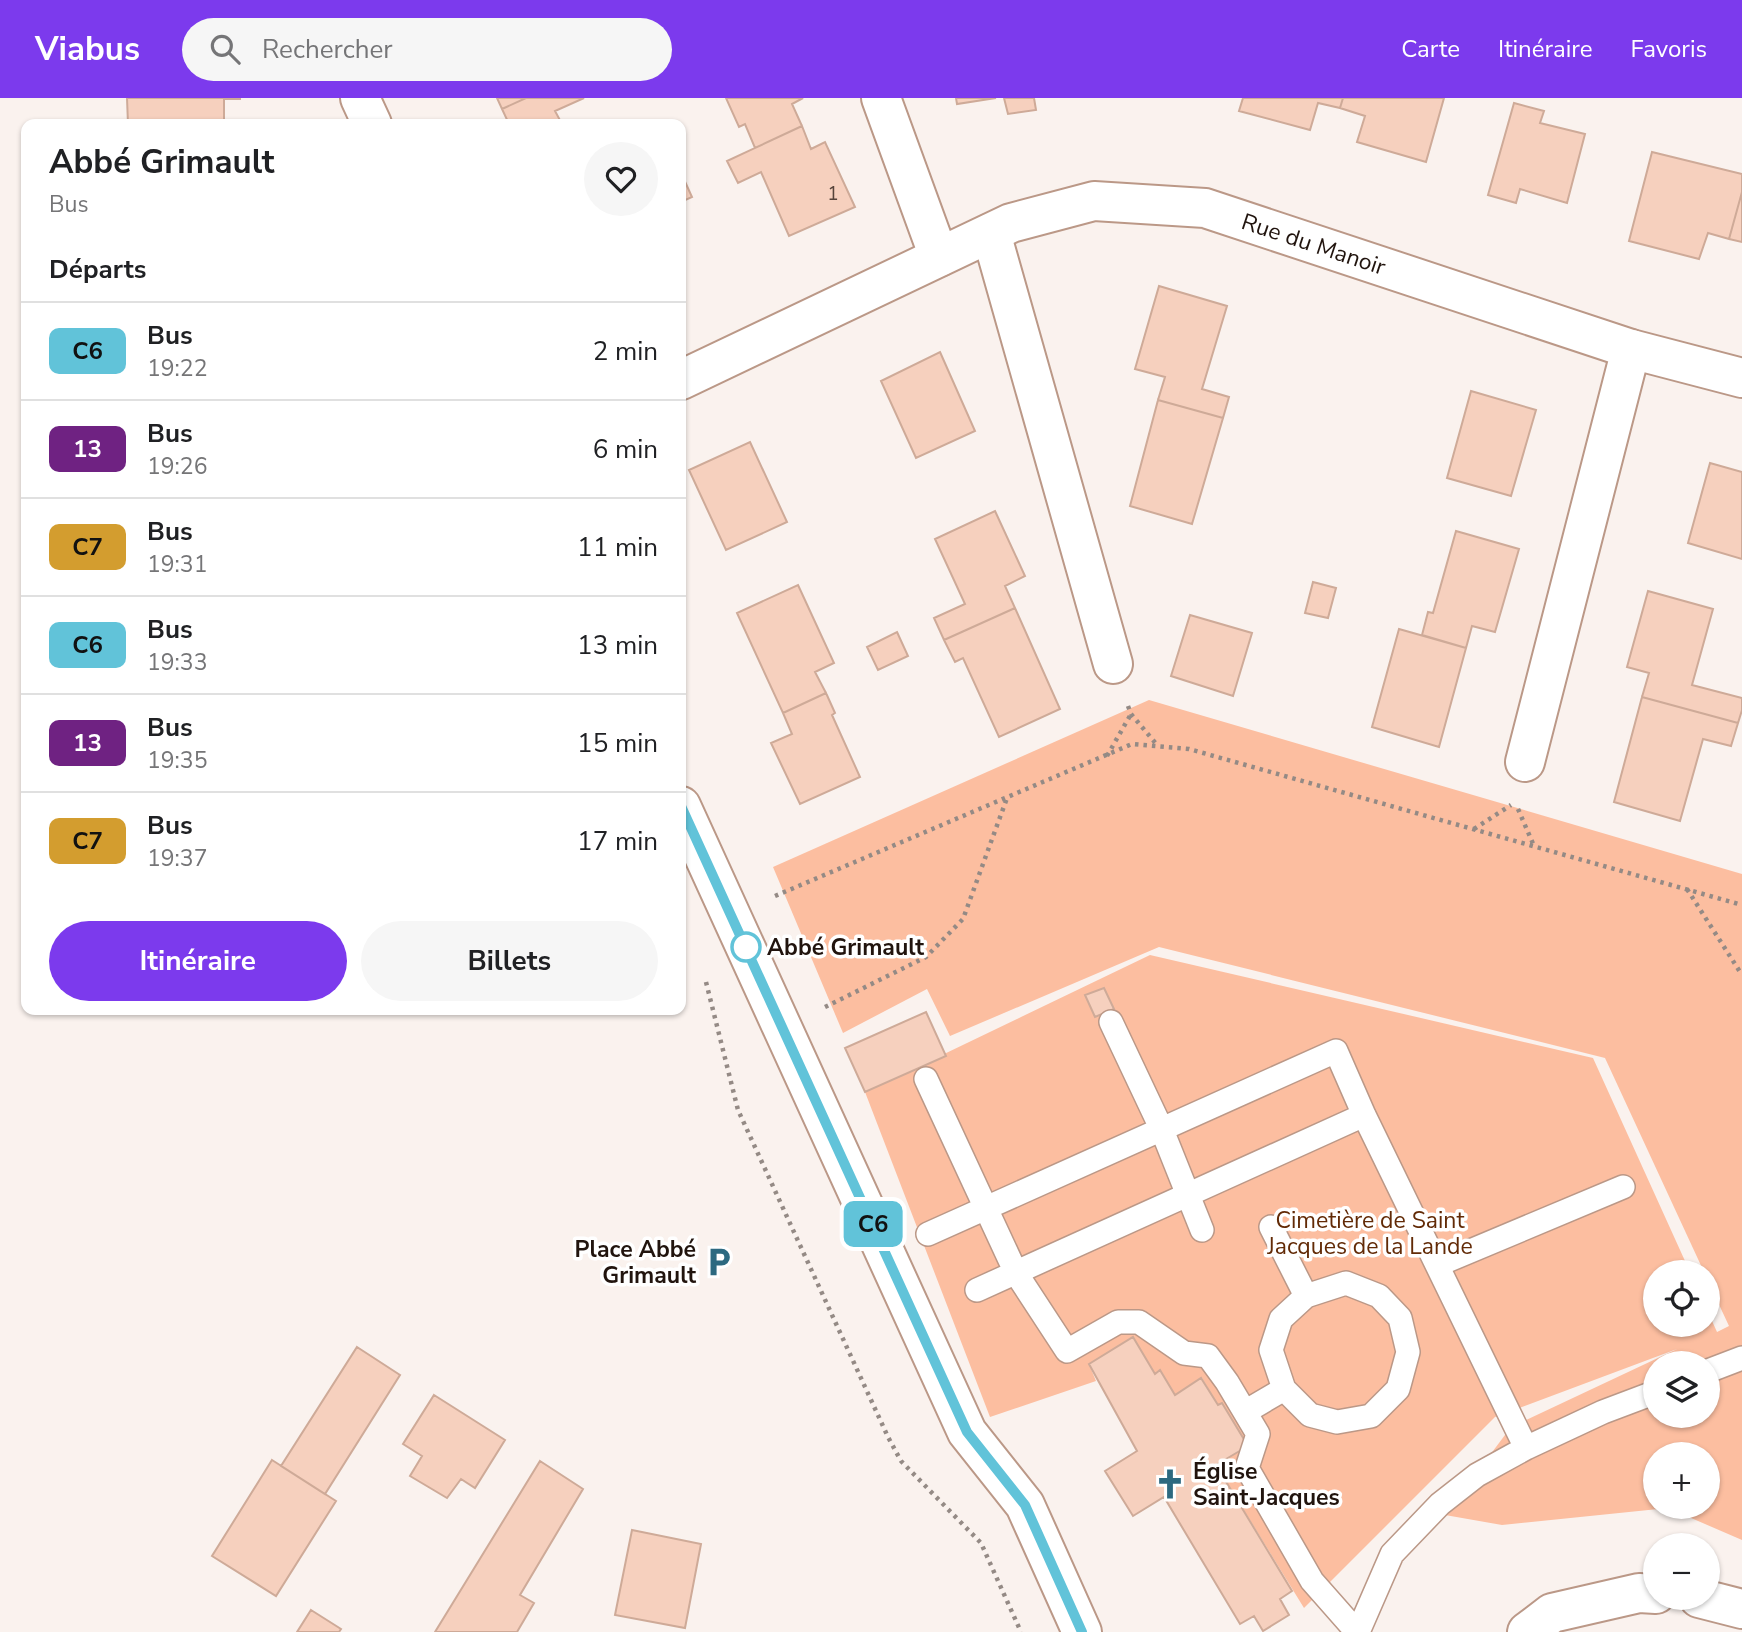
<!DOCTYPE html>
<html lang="fr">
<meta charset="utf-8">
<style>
:root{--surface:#fff;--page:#f6f6f6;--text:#202124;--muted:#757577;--line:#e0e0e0;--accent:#7c3aed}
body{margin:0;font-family:"Nunito Sans",sans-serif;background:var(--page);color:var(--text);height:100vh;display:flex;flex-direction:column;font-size:26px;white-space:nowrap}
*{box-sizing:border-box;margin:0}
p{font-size:23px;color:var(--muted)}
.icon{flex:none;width:38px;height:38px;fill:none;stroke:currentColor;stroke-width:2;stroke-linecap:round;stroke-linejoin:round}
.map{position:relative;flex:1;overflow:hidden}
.details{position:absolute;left:21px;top:21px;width:665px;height:896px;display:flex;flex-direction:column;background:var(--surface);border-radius:14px;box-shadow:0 2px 5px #0004}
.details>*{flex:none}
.badge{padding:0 14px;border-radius:10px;font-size:24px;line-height:46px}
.buttons{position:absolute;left:1643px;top:1162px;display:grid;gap:14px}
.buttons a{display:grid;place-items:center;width:77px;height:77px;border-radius:50%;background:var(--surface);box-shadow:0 2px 5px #0004;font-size:35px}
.map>.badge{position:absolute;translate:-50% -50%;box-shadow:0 0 0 4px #fff}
h2{padding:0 28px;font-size:26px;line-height:63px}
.round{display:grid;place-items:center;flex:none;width:74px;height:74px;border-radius:37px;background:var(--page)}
.headline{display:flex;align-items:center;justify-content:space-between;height:119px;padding:0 28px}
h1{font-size:33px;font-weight:700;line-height:52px}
.primary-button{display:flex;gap:14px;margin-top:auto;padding:14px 28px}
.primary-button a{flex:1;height:80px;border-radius:42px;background:var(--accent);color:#fff;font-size:28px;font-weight:700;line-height:80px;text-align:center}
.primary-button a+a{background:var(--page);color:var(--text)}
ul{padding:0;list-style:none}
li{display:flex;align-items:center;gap:21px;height:98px;padding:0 28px;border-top:2px solid var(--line)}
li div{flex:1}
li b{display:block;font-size:26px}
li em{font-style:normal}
li .badge{min-width:77px;font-weight:700;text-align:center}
header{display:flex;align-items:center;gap:42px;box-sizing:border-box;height:98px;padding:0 35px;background:var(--accent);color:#fff}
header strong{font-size:33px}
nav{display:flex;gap:38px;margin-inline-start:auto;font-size:24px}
.search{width:490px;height:63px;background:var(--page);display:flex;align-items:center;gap:18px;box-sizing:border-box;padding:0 24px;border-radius:38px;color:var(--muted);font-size:26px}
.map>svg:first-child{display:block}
</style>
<header>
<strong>Viabus</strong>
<div class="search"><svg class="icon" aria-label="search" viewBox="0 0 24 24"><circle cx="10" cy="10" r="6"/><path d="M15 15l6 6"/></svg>Rechercher</div>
<nav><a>Carte</a><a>Itinéraire</a><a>Favoris</a></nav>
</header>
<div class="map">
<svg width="1742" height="1534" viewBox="0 0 1742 1534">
<rect width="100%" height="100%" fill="#faf2ee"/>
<path fill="#fcbea0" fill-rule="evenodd" d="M1149,602L1742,776V1442L1668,1410L1502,1427L1445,1417L1511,1329L1677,1251L1495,1319L1304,1510L1216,1367L1248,1348L1222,1305L1218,1307L1202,1280L1175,1297L1161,1273L1155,1276L1133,1239L1089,1266L1096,1283L990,1319L865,994L1150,857L1593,960L1690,1174H1656V1227H1708V1214L1717,1234L1729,1228L1708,1183V1174H1704L1605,960L1159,849L950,938L927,891L843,935L773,769ZM1656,1265H1708V1318H1656ZM1656,1356H1708V1409H1656Z"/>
<path fill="#f6d0be" stroke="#ceaa98" stroke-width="2" d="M127,0H240V1H224V26H128Z
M497,0H526L502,11Z
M526,0H584L555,13L562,26H509L502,11Z
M726,0H803L792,6L802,28L755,50L745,26L739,29Z
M956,0H996L957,6Z
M1004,0H1034L1036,12L1008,16Z
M1243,0H1343L1340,10L1318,5L1310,32L1239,13Z
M1343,0H1444L1426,64L1357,44L1365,18L1340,10Z
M1514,5L1544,13L1540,25L1585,36L1567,105L1520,91L1516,105L1488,97Z
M802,28L811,51L825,44L855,109L789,138L761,74L738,85L727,63Z
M1652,54L1742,76V94L1729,141L1708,135L1699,161L1629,143Z
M682,77L692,99L681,104V78Z
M1742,94V144L1729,141Z
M1159,188L1227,208L1202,291L1229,299L1223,320L1158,302L1165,279L1135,271Z
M940,254L975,333L916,360L881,283Z
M1471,293L1536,312L1511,398L1447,380Z
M1158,302L1223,320L1192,426L1130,408Z
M750,344L787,424L726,452L689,372Z
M1710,365L1742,374V461L1688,445Z
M995,413L1025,478L1005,488L1015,510L944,542L934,520L965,506L935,441Z
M1456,433L1519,451L1495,534L1472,528L1466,550L1422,537L1428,514L1433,515Z
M1313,484L1336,490L1328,520L1305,515Z
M798,487L834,565L815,574L826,595L783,615L737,515Z
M1648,493L1713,511L1692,587L1742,600V612L1738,625L1642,599L1649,575L1627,569Z
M1015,510L1060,611L999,639L963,560L955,564L944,542Z
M1190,517L1252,535L1233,598L1171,578Z
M1399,531L1466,550L1439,649L1372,629Z
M897,534L908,558L878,572L867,549Z
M826,595L835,615L832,617L860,679L800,706L771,645L792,636L783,615Z
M1642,599L1738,625L1731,648L1703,641L1680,723L1614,704Z
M1104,890L1114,911L1095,919L1085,897Z
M926,914L946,958L865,994L845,950Z
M1133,1239L1155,1276L1160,1272L1175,1297L1201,1280L1218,1307L1222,1305L1248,1348L1216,1367L1292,1493L1280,1501L1289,1517L1263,1533L1254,1518L1240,1526L1164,1399L1133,1418L1105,1373L1137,1353L1089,1266Z
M357,1249L400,1277L325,1396L281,1368Z
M434,1297L505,1342L475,1390L461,1381L447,1400L410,1378L422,1358L403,1346Z
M272,1362L336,1403L276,1498L212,1458Z
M540,1363L583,1391L520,1497L534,1505L517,1534H435Z
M632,1432L701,1446L685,1530L615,1517Z
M311,1512L341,1531L339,1534H297Z"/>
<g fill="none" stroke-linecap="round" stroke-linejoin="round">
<g stroke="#bb9887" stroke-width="26">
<path id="lane" d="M1111,924L1162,1032L1202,1132
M926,981L1016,1175L1067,1253L1118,1224H1139L1184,1255L1208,1258L1227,1284L1258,1336L1247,1370L1312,1483L1357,1534
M1271,1129L1306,1198
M928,1136L1336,953L1364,1017L1526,1350
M1437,1167L1623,1089
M977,1192L1364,1017
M1708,1273L1742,1260
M1245,1314L1284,1291L1271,1252L1281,1221L1306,1198L1346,1185L1379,1198L1400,1220L1408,1254L1398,1291L1371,1318L1337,1324L1310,1317L1284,1291
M1358,1534L1392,1456L1440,1406L1477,1377L1526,1350L1603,1314L1656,1294"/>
</g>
<g stroke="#bb9887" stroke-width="42">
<g id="street">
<path d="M881,0L939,159"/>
<path d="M991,135L1113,566"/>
<path id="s1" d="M681,282L1011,125L1094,103L1205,110L1631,251L1742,280"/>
<path d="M1525,664L1631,251"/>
<path d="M1699,1500L1742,1511"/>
<path d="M1527,1534L1552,1515L1639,1495L1656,1496"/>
</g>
</g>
<g stroke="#bb9887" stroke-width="42">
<path id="secondary" d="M360,0L372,26
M681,708L967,1334L1025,1407L1082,1534"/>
</g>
<path stroke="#948a85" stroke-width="4.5" stroke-dasharray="3.5 5" stroke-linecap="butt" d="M1128,608L1131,616L1158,648
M1107,658L1131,616
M1518,711L1534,748
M1474,731L1511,707
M1687,791L1742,877
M775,798L1132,646L1189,651L1742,807
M706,884L738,1012L888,1339L901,1363L981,1445L1021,1534
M825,909L926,859L963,821L1007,700"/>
<use href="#lane" stroke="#fff" stroke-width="23"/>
<use href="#street" stroke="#fff" stroke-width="38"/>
<use href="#secondary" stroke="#fff" stroke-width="38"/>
</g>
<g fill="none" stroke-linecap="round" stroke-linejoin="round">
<g stroke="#fff" stroke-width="16">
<path id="line" d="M681,708L967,1334L1025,1407L1082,1534"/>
</g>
<use href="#line" stroke="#61c3d9" stroke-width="10"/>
</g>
<defs>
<g id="parking-bare" transform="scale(2.415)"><path d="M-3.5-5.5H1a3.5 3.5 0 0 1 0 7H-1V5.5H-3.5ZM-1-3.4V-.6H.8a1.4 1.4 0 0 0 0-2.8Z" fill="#2d6980" stroke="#fff" stroke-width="2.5" paint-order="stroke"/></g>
<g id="church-bare" transform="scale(2.415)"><path d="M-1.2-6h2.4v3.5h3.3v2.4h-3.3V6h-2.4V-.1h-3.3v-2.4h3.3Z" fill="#2d6980" stroke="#fff" stroke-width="2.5" paint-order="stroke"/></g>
</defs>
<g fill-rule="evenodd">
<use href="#parking-bare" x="719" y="1164"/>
<use href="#church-bare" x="1170" y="1386"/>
</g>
<circle fill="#fff" stroke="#61c3d9" stroke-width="3.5" cx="746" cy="849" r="14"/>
<g text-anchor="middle" stroke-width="7" stroke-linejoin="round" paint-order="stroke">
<g font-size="19" fill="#56433a">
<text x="833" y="102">1</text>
</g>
<g font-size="23" fill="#21140e" stroke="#fff">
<text dy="8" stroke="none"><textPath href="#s1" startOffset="677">Rue du Manoir</textPath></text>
</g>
<g font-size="23" font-weight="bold" fill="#21140e" stroke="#fff" text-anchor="start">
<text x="767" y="857">Abbé Grimault</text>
</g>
<g font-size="23" fill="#622a06" stroke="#fff">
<text x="1370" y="1130">Cimetière de Saint<tspan x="1370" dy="26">Jacques de la Lande</tspan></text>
</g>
<g font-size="23" font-weight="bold" fill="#21140e" stroke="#fff" text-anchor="end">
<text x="696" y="1159">Place Abbé<tspan x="696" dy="26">Grimault</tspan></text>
<text x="1193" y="1381" text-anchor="start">Église<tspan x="1193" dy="26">Saint-Jacques</tspan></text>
</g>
</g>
</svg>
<div class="buttons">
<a><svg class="icon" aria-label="locate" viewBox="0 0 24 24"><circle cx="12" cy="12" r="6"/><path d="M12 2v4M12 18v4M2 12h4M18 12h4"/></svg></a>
<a><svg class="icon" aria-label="layers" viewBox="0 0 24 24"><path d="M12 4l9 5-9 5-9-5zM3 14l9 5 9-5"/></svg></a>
<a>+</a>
<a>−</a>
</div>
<b class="badge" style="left:873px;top:1126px;background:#61c3d9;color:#111">C6</b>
<section class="details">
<div class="headline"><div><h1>Abbé Grimault</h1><p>Bus</p></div><a class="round"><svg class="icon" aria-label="heart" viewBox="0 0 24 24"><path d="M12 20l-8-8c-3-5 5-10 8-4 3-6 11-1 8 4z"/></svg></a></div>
<h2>Départs</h2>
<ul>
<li><span class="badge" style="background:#61c3d9;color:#111">C6</span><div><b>Bus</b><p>19:22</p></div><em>2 min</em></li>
<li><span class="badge" style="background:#6f2282;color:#fff">13</span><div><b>Bus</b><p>19:26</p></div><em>6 min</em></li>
<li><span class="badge" style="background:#d39d2f;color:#111">C7</span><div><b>Bus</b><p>19:31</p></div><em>11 min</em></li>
<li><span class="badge" style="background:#61c3d9;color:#111">C6</span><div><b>Bus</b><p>19:33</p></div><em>13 min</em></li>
<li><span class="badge" style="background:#6f2282;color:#fff">13</span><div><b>Bus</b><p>19:35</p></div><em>15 min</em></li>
<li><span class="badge" style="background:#d39d2f;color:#111">C7</span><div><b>Bus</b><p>19:37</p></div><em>17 min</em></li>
</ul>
<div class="primary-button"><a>Itinéraire</a><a>Billets</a></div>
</section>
</div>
